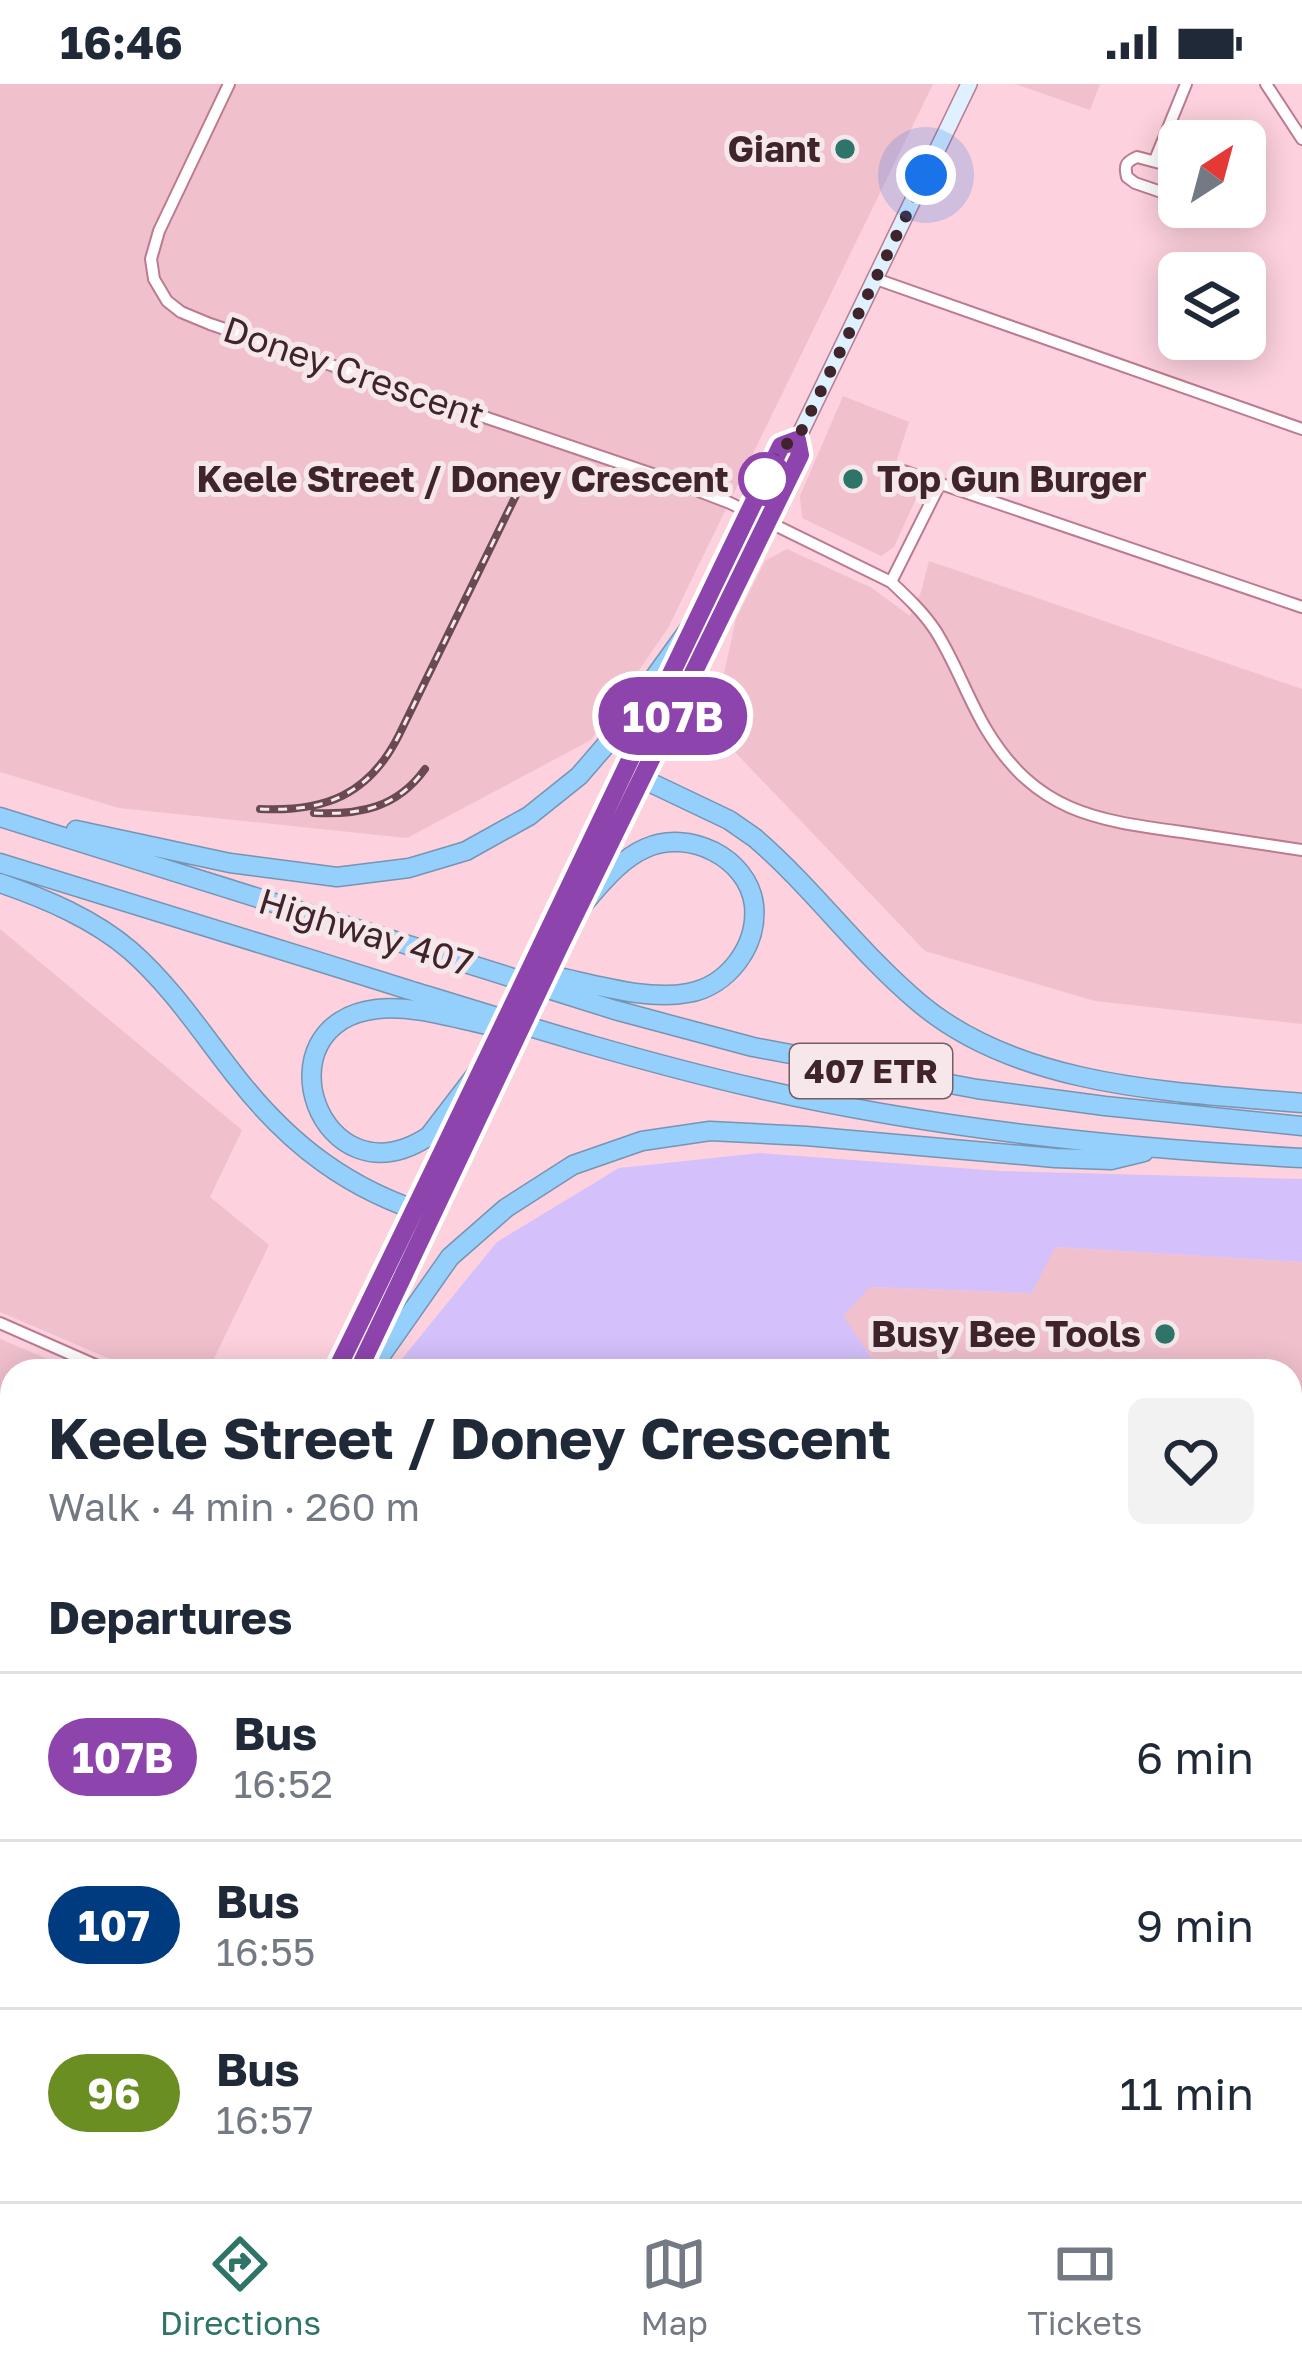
<!DOCTYPE html>
<meta charset="utf-8">
<style>
:root{--surface:#fff;--page:#f2f2f3;--text:#1f2937;--muted:#747a83;--line:#e0e1e3;--accent:#2f7469}
body{margin:0;font-family:"Golos Text",sans-serif;background:var(--page);color:var(--text);height:100vh;display:flex;flex-direction:column;font-size:45px;white-space:nowrap}
*{box-sizing:border-box;margin:0}
p{font-size:39px;color:var(--muted)}
.icon{flex:none;width:66px;height:66px;fill:none;stroke:currentColor;stroke-width:2;stroke-linecap:round;stroke-linejoin:round}
.map{position:relative;flex:1;overflow:hidden}
.panel{position:absolute;left:0px;top:1275px;width:1302px;height:843px;display:flex;flex-direction:column;background:var(--surface);border-radius:36px 36px 0 0;box-shadow:0 6px 30px #0003}
.panel>*{flex:none}
.badge{padding:0 24px;border-radius:39px;font-size:42px;line-height:78px}
.needle{width:78px;rotate:36deg}
.tools{position:absolute;left:1158px;top:36px;display:grid;gap:24px}
.tools a{display:grid;place-items:center;width:108px;height:108px;border-radius:18px;background:var(--surface);box-shadow:0 6px 30px #0003;font-size:60px}
.you{position:absolute;width:60px;height:60px;margin:-30px;border:9px solid #fff;border-radius:50%;background:#1a73e8;box-shadow:0 0 0 18px #1a73e833}
.map>.badge{position:absolute;translate:-50% -50%;box-shadow:0 0 0 6px #fff}
h2{padding:0 48px;font-size:45px;line-height:108px}
.round{display:grid;place-items:center;flex:none;width:126px;height:126px;border-radius:18px;background:var(--page)}
.head{display:flex;align-items:center;justify-content:space-between;height:204px;padding:0 48px}
h1{font-size:57px;font-weight:700;line-height:90px}
ul{padding:0;list-style:none}
li{display:flex;align-items:center;gap:36px;height:168px;padding:0 48px;border-top:3px solid var(--line)}
li div{flex:1}
li b{display:block;font-size:45px}
li em{font-style:normal}
li .badge{min-width:132px;font-weight:700;text-align:center}
.status{display:flex;justify-content:space-between;align-items:center;height:84px;padding:0 60px;background:var(--surface);direction:ltr}
.status svg{height:33px;fill:currentColor}
.menu{display:flex;justify-content:space-around;align-items:center;height:168px;border-top:3px solid var(--line);background:var(--surface);font-size:33px;color:var(--muted)}
.menu a{display:grid;justify-items:center;gap:6px}
.menu .active{color:var(--accent)}
.map>svg:first-child{display:block}
</style>
<div class="status"><b>16:46</b><svg viewBox="0 0 49 12"><path d="M0 12V9h3v3zM5 12V6h3v6zM10 12V3h3v9zM15 12V0h3v12zM26 1h20v11H26zM47 4h2v5h-2z"/></svg></div>
<div class="map">
<svg width="1302" height="2117" viewBox="0 0 1302 2117">
<rect width="100%" height="100%" fill="#fdd1dd"/>
<path fill="#f0c0cd" d="M0,0H933L668,544L591,656L407,754L119,724L0,688Z
M1015,0H1100L1090,26Z
M843,312L909,338L891,394L919,408L894,463L881,472L802,434L800,412Z
M787,465L872,504L910,532L921,508L929,477L1302,605V940L1095,917L925,867L712,644L736,535L765,477Z
M0,845L242,1046L210,1113L269,1161L208,1287H138L0,1228Z
M1054,1163L1302,1178V1441L1290,1446V1287H877L876,1279L842,1232L869,1203L1032,1209Z
M0,1255L76,1287H12V1761L0,1757Z
M371,2106H589L625,2117H343Z
M866,2106H1165L1145,2117H901Z"/>
<path fill="#d4c0fa" d="M760,1069L1000,1087L1302,1095V1178L1055,1163L1032,1209L870,1203L843,1232L876,1280L877,1287H392L497,1158L619,1084Z
M1302,1441V1950L1290,1924V1446Z"/>
<path fill="#55dec7" d="M1302,1742V1858L1290,1827V1745Z"/>
<g fill="none" stroke-linecap="round" stroke-linejoin="round">
<path stroke="#55dec7" stroke-width="3" d="M1290,1630L1302,1629
M0,1900L12,1903"/>
<g stroke="#bc7b8e" stroke-width="14">
<path id="street" d="M229,0L159,147L151,175L154,195L167,217L181,228L210,240L670,396L730,419L891,498C907,513 923,528 935,546C955,577 967,613 986,645C1036,728 1094,736 1182,748C1222,754 1262,760 1302,766
M1266,0L1302,55
M1155,76L1186,0
M1179,93L1175,83L1137,73C1126,78 1124,81 1127,93L1135,99L1173,112L1179,104
M876,195L1302,345
M903,387L1302,523
M891,498L940,400
M0,1239L109,1287"/>
</g>
<g stroke="#bc7b8e" stroke-width="18">
<path id="secondary" d="M692,543L781,363L797,356
M546,852L682,565
M560,861L800,371L797,356L969,0
M336,1287L477,999
M358,1287L506,977
M0,2019L12,1993
M0,2079L12,2052"/>
</g>
<g stroke="#7694b3" stroke-width="21">
<path id="highway" d="M626,687L729,736L755,754C813,804 858,867 917,917C1018,1004 1175,1008 1302,1019
M0,733L615,926L753,963L977,1005L1105,1022L1302,1042
M76,746L230,779L337,793L409,784L466,767L529,732L579,692L605,662L695,537
M0,779C137,821 273,863 409,906C526,942 641,978 760,1005C938,1045 1120,1064 1302,1074
M0,799C46,815 94,835 131,867C173,904 203,951 238,995C290,1061 349,1106 431,1131
M532,888C579,895 641,918 688,909C728,902 758,862 754,821C748,773 688,745 646,764C618,776 598,804 578,826
M488,941C453,934 413,921 377,925C256,939 320,1124 429,1052L491,971
M370,1287L450,1173L506,1124L573,1081L642,1057L710,1047L806,1052L1055,1074L1111,1076L1144,1068"/>
</g>
<use href="#street" stroke="#fff" stroke-width="10"/>
<use href="#secondary" stroke="#dff1fe" stroke-width="15"/>
<use href="#highway" stroke="#94d0fb" stroke-width="18"/>
<g stroke="#694a53" stroke-width="8">
<path id="rail" d="M260,725C325,728 369,711 399,651L522,399
M314,729C360,731 397,724 425,685
M0,1867L12,1871
M1290,2018L1302,1999
M1290,2049L1302,2026
M706,2106L739,2117
M741,2106L773,2117
M1184,2117L1202,2106
M1261,2117L1266,2106"/>
</g>
<use href="#rail" stroke="#f6e7eb" stroke-width="3" stroke-dasharray="9" stroke-linecap="butt"/>
<g stroke="#bc7b8e" stroke-width="18" stroke-linecap="butt">
<path id="secondary-bridge" d="M491,971L546,852
M506,977L560,861"/>
</g>
<use href="#secondary-bridge" stroke="#dff1fe" stroke-width="15"/>
</g>
<g fill="none" stroke-linecap="round" stroke-linejoin="round">
<g stroke="#fff" stroke-width="27">
<path id="line" d="M336,1287C487,980 631,670 781,362L797,356L800,371L560,861L358,1287"/>
</g>
<use href="#line" stroke="#8e44ad" stroke-width="18"/>
<path stroke="#3f242c" stroke-width="12" stroke-dasharray="0 21.6" d="M765,395L781,362L797,356L926,91"/>
</g>
<g fill="#2f7469" stroke="#f6e7eb" stroke-width="4.5">
<circle cx="845" cy="65" r="12"/>
<circle cx="853" cy="395" r="12"/>
<circle cx="1165" cy="1250" r="12"/>
</g>
<circle fill="#fff" stroke="#8e44ad" stroke-width="6" cx="765" cy="395" r="24"/>
<g text-anchor="middle" stroke-width="10" stroke-linejoin="round" paint-order="stroke">
<rect fill="#f6e7eb" stroke="#765e65" stroke-width="3" x="790" y="960" width="162" height="54" rx="9"/>
<g font-size="33" font-weight="bold" fill="#3f242c">
<text x="871" y="999">407 ETR</text>
</g>
<g font-size="36" font-weight="bold" fill="#3f242c" stroke="#f6e7eb" text-anchor="end">
<text x="821" y="78">Giant</text>
<text x="877" y="408" text-anchor="start">Top Gun Burger</text>
<text x="1141" y="1263">Busy Bee Tools</text>
</g>
<g font-size="36" fill="#3f242c" stroke="#f6e7eb">
<text transform="translate(354 288) rotate(19)" y="13">Doney Crescent</text>
<text transform="translate(366 848) rotate(17)" y="13">Highway 407</text>
</g>
<g font-size="36" font-weight="bold" fill="#3f242c" stroke="#f6e7eb" text-anchor="end">
<text x="729" y="408">Keele Street / Doney Crescent</text>
</g>
</g>
</svg>
<div class="tools">
<a><svg class="needle" viewBox="-14 -14 28 28"><path d="M0-13l5 13h-10z" fill="#e53935"/><path d="M0 13l5-13h-10z" fill="#747a83"/></svg></a>
<a><svg class="icon" aria-label="layers" viewBox="0 0 24 24"><path d="M12 4l9 5-9 5-9-5zM3 14l9 5 9-5"/></svg></a>
</div>
<div class="you" style="left:926px;top:91px"></div>
<b class="badge" style="left:673px;top:632px;background:#8e44ad;color:#fff">107B</b>
<section class="panel">
<div class="head"><div><h1>Keele Street / Doney Crescent</h1><p>Walk · 4 min · 260 m</p></div><a class="round"><svg class="icon" aria-label="heart" viewBox="0 0 24 24"><path d="M12 20l-8-8c-3-5 5-10 8-4 3-6 11-1 8 4z"/></svg></a></div>
<h2>Departures</h2>
<ul>
<li><span class="badge" style="background:#8e44ad;color:#fff">107B</span><div><b>Bus</b><p>16:52</p></div><em>6 min</em></li>
<li><span class="badge" style="background:#003b80;color:#fff">107</span><div><b>Bus</b><p>16:55</p></div><em>9 min</em></li>
<li><span class="badge" style="background:#6b8e23;color:#fff">96</span><div><b>Bus</b><p>16:57</p></div><em>11 min</em></li>
</ul>
</section>
</div>
<nav class="menu">
<a class="active"><svg class="icon" aria-label="directions" viewBox="0 0 24 24"><path d="M12 3l9 9-9 9-9-9zM9 14v-3h6M13 9l2 2-2 2"/></svg>Directions</a>
<a><svg class="icon" aria-label="map" viewBox="0 0 24 24"><path d="M3 6l6-2 6 2 6-2v14l-6 2-6-2-6 2zM9 4v14M15 6v14"/></svg>Map</a>
<a><svg class="icon" aria-label="tickets" viewBox="0 0 24 24"><path d="M3 7h18v10H3zM15 7v10"/></svg>Tickets</a>
</nav>
